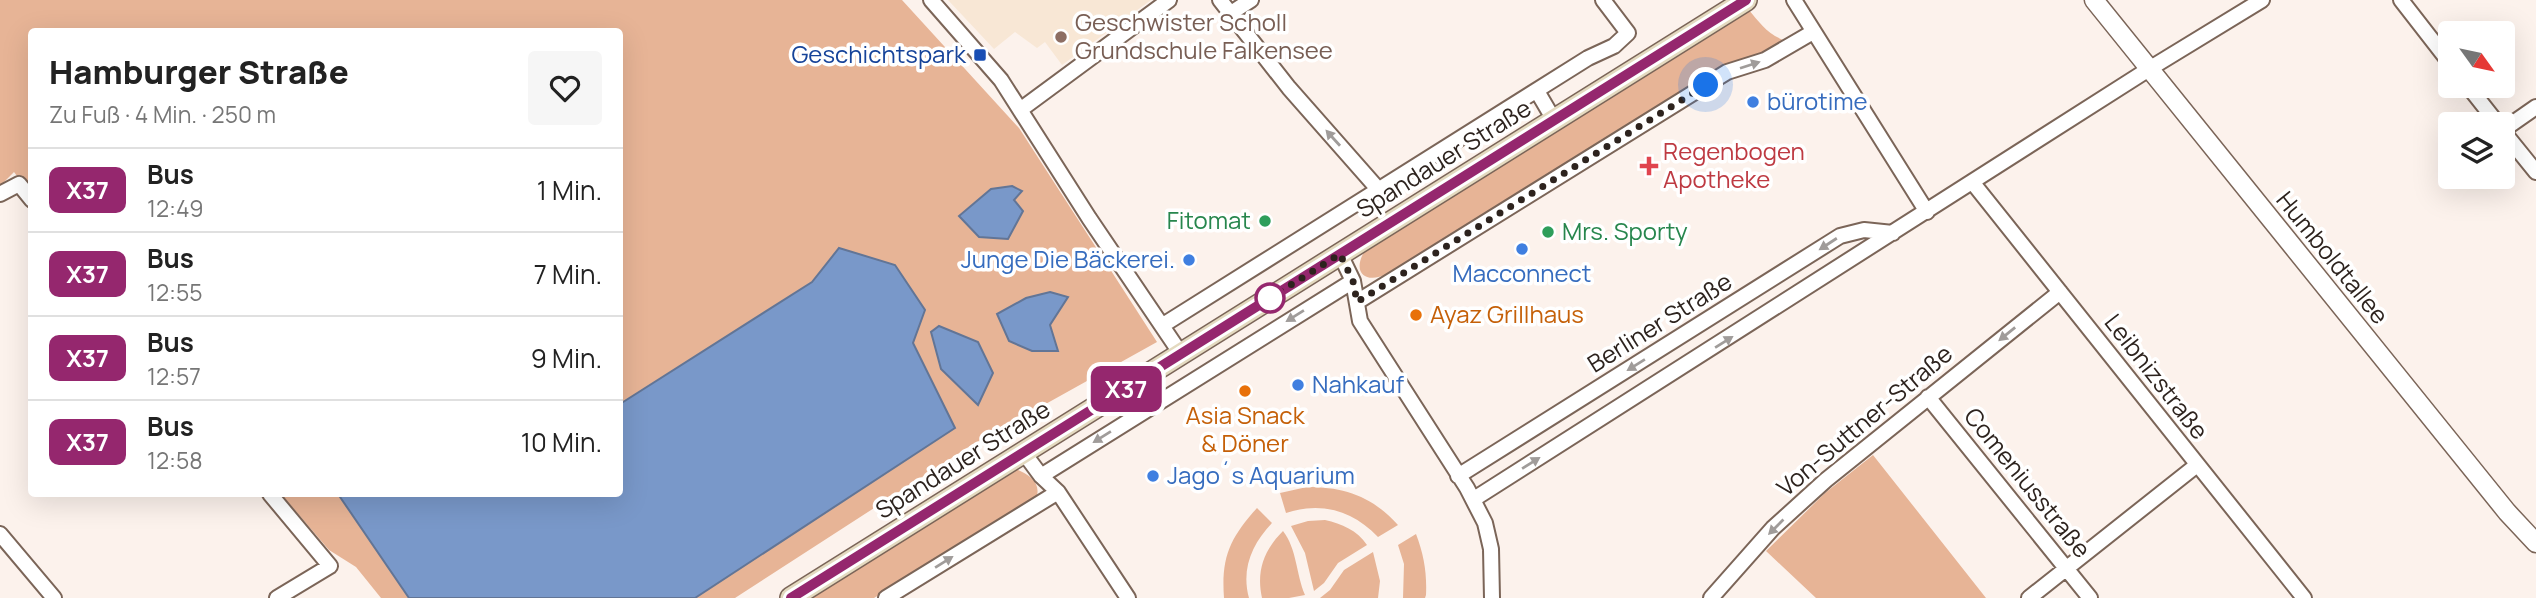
<!DOCTYPE html>
<html lang="de">
<meta charset="utf-8">
<style>
:root{--surface:#fff;--page:#f6f6f6;--text:#222;--muted:#767676;--line:#e0e0e0}
body{margin:0;font-family:Manrope,sans-serif;background:var(--page);color:var(--text);height:100vh;display:flex;flex-direction:column;font-size:26px;white-space:nowrap}
*{box-sizing:border-box;margin:0}
p{font-size:23px;color:var(--muted)}
.icon{flex:none;width:38px;height:38px;fill:none;stroke:currentColor;stroke-width:2;stroke-linecap:round;stroke-linejoin:round}
.map{position:relative;flex:1;overflow:hidden}
.drawer{position:absolute;left:28px;top:28px;width:595px;height:469px;display:flex;flex-direction:column;background:var(--surface);border-radius:7px;box-shadow:0 7px 28px #0002}
.drawer>*{flex:none}
.badge{padding:0 14px;border-radius:10px;font-size:24px;line-height:46px}
.needle{width:46px;rotate:123deg}
.controls{position:absolute;left:2438px;top:21px;display:grid;gap:14px}
.controls a{display:grid;place-items:center;width:77px;height:77px;border-radius:7px;background:var(--surface);box-shadow:0 7px 28px #0002;font-size:35px}
.you{position:absolute;width:35px;height:35px;margin:-18px;border:5px solid #fff;border-radius:50%;background:#1a73e8;box-shadow:0 0 0 10px #1a73e833}
.map>.badge{position:absolute;translate:-50% -50%;box-shadow:0 0 0 4px #fff}
.round{display:grid;place-items:center;flex:none;width:74px;height:74px;border-radius:7px;background:var(--page)}
.head{display:flex;align-items:center;justify-content:space-between;height:119px;padding:0 21px}
h1{font-size:33px;font-weight:800;line-height:52px}
ul{padding:0;list-style:none}
li{display:flex;align-items:center;gap:21px;height:84px;padding:0 21px;border-top:2px solid var(--line)}
li div{flex:1}
li b{display:block;font-size:26px}
li em{font-style:normal}
li .badge{min-width:77px;font-weight:700;text-align:center}
.map>svg:first-child{display:block}
</style>
<div class="map">
<svg width="2536" height="598" viewBox="0 0 2536 598">
<rect width="100%" height="100%" fill="#fcf2ec"/>
<path fill="#f8e7d5" d="M948,0H1151L1062,65L1045,42L1037,48L1015,32L994,49Z"/>
<path fill="#e7b496" d="M0,0H902L1019,128L1157,342L970,446L735,598H695L955,428L913,343L924,309L895,265L812,282L620,404V32H32L31,194L14,172L0,186Z
M1748,9C1760,23 1768,35 1786,41L1765,52L1726,64L1387,274C1366,284 1352,273 1364,252Z
M1873,455L1986,598H1816L1766,551L1825,493Z
M1016,469C1030,475 1042,483 1036,499L874,598H810Z
M1307,487C1344,487 1372,496 1398,525L1378,537C1353,511 1322,501 1286,513L1280,493Z
M281,494H338L409,598H381L356,567L329,550Z
M1257,508L1272,523C1252,544 1241,569 1249,598H1224C1221,557 1230,538 1257,508Z
M1325,520C1342,524 1357,530 1367,545L1338,563L1324,583L1314,591L1305,553L1291,526L1308,521Z
M1283,531C1297,549 1296,574 1305,595L1289,598H1262C1256,571 1264,550 1283,531Z
M1416,534C1424,555 1427,573 1426,595L1425,598H1403L1404,564L1398,545Z
M1373,552L1380,581L1378,598H1320L1330,590L1344,570Z"/>
<path fill="#7998c9" stroke="#627596" stroke-width="2" d="M1012,186L1022,191L1014,200L1023,211L1008,239L979,237L959,216L991,189Z
M839,248L895,265L925,310L913,343L955,428L695,598H409L338,494H620V404L812,282Z
M1050,292L1068,297L1050,325L1058,351H1032L1009,341L997,314L1026,298Z
M939,326L978,342L993,373L978,405L941,369L931,332Z"/>
<g fill="none" stroke-linecap="round" stroke-linejoin="round">
<g stroke="#7b6558" stroke-width="18">
<path id="minor" d="M931,0L1001,80L1089,218L1181,354
M1220,0L1289,88L1378,189
M1794,0L1927,212
M2401,0L2450,63
M1231,13L1251,0
M2468,86L2498,124
M1537,91L1554,120
M1020,110L1169,0
M2502,130L2536,172
M2503,130L2536,107
M1973,183L2304,598
M0,194L19,184L32,200
M1340,254L1353,281L1360,321L1467,488L1485,523L1491,549L1492,598
M1357,302L1727,72L1765,60L1813,32
M1163,325L1588,58L1614,46L1628,33L1603,0
M1928,397L2090,598
M1024,453L1041,476L1058,492L1128,598
M1041,476L1353,281
M1458,476L1840,236L1864,230L1893,233
M270,494L330,566L277,598
M1474,499L2149,69L2262,0
M0,534L54,598
M886,598L1058,492
M1711,598L1773,528L1826,480L2060,292
M2029,598L2197,465"/>
</g>
<g stroke="#7b6558" stroke-width="21">
<path id="tertiary" d="M2094,0L2507,512L2536,543"/>
</g>
<g stroke="#7b6558" stroke-width="24">
<path id="secondary" d="M791,598L1746,0"/>
</g>
<use href="#minor" stroke="#fff" stroke-width="14"/>
<use href="#tertiary" stroke="#fff" stroke-width="18"/>
<use href="#secondary" stroke="#e4dac0" stroke-width="21"/>
</g>
<defs><path id="oneway-solid" d="M-6-.8H1V-3.2L6.5 0L1 3.2V.8H-6Z" transform="scale(1.75)"/></defs>
<g fill="#a09c9a">
<use href="#oneway-solid" transform="translate(1750 65) rotate(-18)"/>
<use href="#oneway-solid" transform="translate(1333 138) rotate(-132)"/>
<use href="#oneway-solid" transform="translate(1828 244) rotate(147)"/>
<use href="#oneway-solid" transform="translate(1295 316) rotate(148)"/>
<use href="#oneway-solid" transform="translate(2007 334) rotate(141)"/>
<use href="#oneway-solid" transform="translate(1724 342) rotate(-32)"/>
<use href="#oneway-solid" transform="translate(1636 365) rotate(148)"/>
<use href="#oneway-solid" transform="translate(1102 437) rotate(148)"/>
<use href="#oneway-solid" transform="translate(1531 463) rotate(-32)"/>
<use href="#oneway-solid" transform="translate(1776 527) rotate(135)"/>
<use href="#oneway-solid" transform="translate(944 562) rotate(-32)"/>
</g>
<g fill="none" stroke-linecap="round" stroke-linejoin="round">
<g stroke="#fff" stroke-width="16">
<path id="line" d="M791,598L1746,0"/>
</g>
<use href="#line" stroke="#95276e" stroke-width="10"/>
<path stroke="#2d231e" stroke-width="7" stroke-dasharray="0 12.6" d="M1270,298L1340,254L1353,281L1357,302L1706,85"/>
</g>
<circle fill="#8d6e63" stroke="#fff" stroke-width="2.5" cx="1061" cy="37" r="7"/>
<rect fill="#1a4fb4" stroke="#fff" stroke-width="2.5" x="973" y="48" width="14" height="14" rx="3.5"/>
<g fill="#3f7fe0" stroke="#fff" stroke-width="2.5">
<circle cx="1753" cy="102" r="7"/>
<circle cx="1522" cy="249" r="7"/>
<circle cx="1189" cy="260" r="7"/>
<circle cx="1298" cy="385" r="7"/>
<circle cx="1153" cy="476" r="7"/>
</g>
<path fill="#e0444e" stroke="#fff" stroke-width="2.5" d="M1645.5 155.5h7v7h7v7h-7v7h-7v-7h-7v-7h7z"/>
<g fill="#2e9e5b" stroke="#fff" stroke-width="2.5">
<circle cx="1265" cy="221" r="7"/>
<circle cx="1548" cy="232" r="7"/>
</g>
<circle fill="#fff" stroke="#95276e" stroke-width="3.5" cx="1270" cy="298" r="14"/>
<g fill="#e8710a" stroke="#fff" stroke-width="2.5">
<circle cx="1416" cy="315" r="7"/>
<circle cx="1245" cy="391" r="7"/>
</g>
<g text-anchor="middle" stroke-width="7" stroke-linejoin="round" paint-order="stroke">
<g font-size="24" fill="#785e54" stroke="#fff" text-anchor="start">
<text x="1075" y="31">Geschwister Scholl<tspan x="1075" dy="28">Grundschule Falkensee</tspan></text>
</g>
<g font-size="24" fill="#164399" stroke="#fff" text-anchor="end">
<text x="966" y="63">Geschichtspark</text>
</g>
<g font-size="24" fill="#366cbe" stroke="#fff" text-anchor="start">
<text x="1767" y="110">bürotime</text>
<text x="1175" y="268" text-anchor="end">Junge Die Bäckerei.</text>
<text x="1522" y="282" text-anchor="middle">Macconnect</text>
<text x="1312" y="393">Nahkauf</text>
<text x="1167" y="484">Jago´s Aquarium</text>
</g>
<g font-size="24" fill="#be3a42" stroke="#fff" text-anchor="start">
<text x="1663" y="160">Regenbogen<tspan x="1663" dy="28">Apotheke</tspan></text>
</g>
<g font-size="24" fill="#2d231e" stroke="#fff">
<text transform="translate(1444 159) rotate(-32)" y="8">Spandauer Straße</text>
<text transform="translate(2332 258) rotate(51)" y="8">Humboldtallee</text>
<text transform="translate(1660 323) rotate(-32)" y="8">Berliner Straße</text>
<text transform="translate(2156 377) rotate(52)" y="8">Leibnizstraße</text>
<text transform="translate(1865 421) rotate(-40)" y="8">Von-Suttner-Straße</text>
<text transform="translate(963 460) rotate(-32)" y="8">Spandauer Straße</text>
<text transform="translate(2027 483) rotate(51)" y="8">Comeniusstraße</text>
</g>
<g font-size="24" fill="#27864d" stroke="#fff" text-anchor="end">
<text x="1251" y="229">Fitomat</text>
<text x="1562" y="240" text-anchor="start">Mrs. Sporty</text>
</g>
<g font-size="24" fill="#c56008" stroke="#fff" text-anchor="start">
<text x="1430" y="323">Ayaz Grillhaus</text>
<text x="1245" y="424" text-anchor="middle">Asia Snack<tspan x="1245" dy="28">&amp; Döner</tspan></text>
</g>
</g>
</svg>
<div class="controls">
<a><svg class="needle" viewBox="-14 -14 28 28"><path d="M0-13l5 13h-10z" fill="#e53935"/><path d="M0 13l5-13h-10z" fill="#767676"/></svg></a>
<a><svg class="icon" aria-label="layers" viewBox="0 0 24 24"><path d="M12 4l9 5-9 5-9-5zM3 14l9 5 9-5"/></svg></a>
</div>
<div class="you" style="left:1706px;top:85px"></div>
<b class="badge" style="left:1126px;top:389px;background:#95276e;color:#fff">X37</b>
<section class="drawer">
<div class="head"><div><h1>Hamburger Straße</h1><p>Zu Fuß · 4 Min. · 250 m</p></div><a class="round"><svg class="icon" aria-label="heart" viewBox="0 0 24 24"><path d="M12 20l-8-8c-3-5 5-10 8-4 3-6 11-1 8 4z"/></svg></a></div>
<ul>
<li><span class="badge" style="background:#95276e;color:#fff">X37</span><div><b>Bus</b><p>12:49</p></div><em>1 Min.</em></li>
<li><span class="badge" style="background:#95276e;color:#fff">X37</span><div><b>Bus</b><p>12:55</p></div><em>7 Min.</em></li>
<li><span class="badge" style="background:#95276e;color:#fff">X37</span><div><b>Bus</b><p>12:57</p></div><em>9 Min.</em></li>
<li><span class="badge" style="background:#95276e;color:#fff">X37</span><div><b>Bus</b><p>12:58</p></div><em>10 Min.</em></li>
</ul>
</section>
</div>
